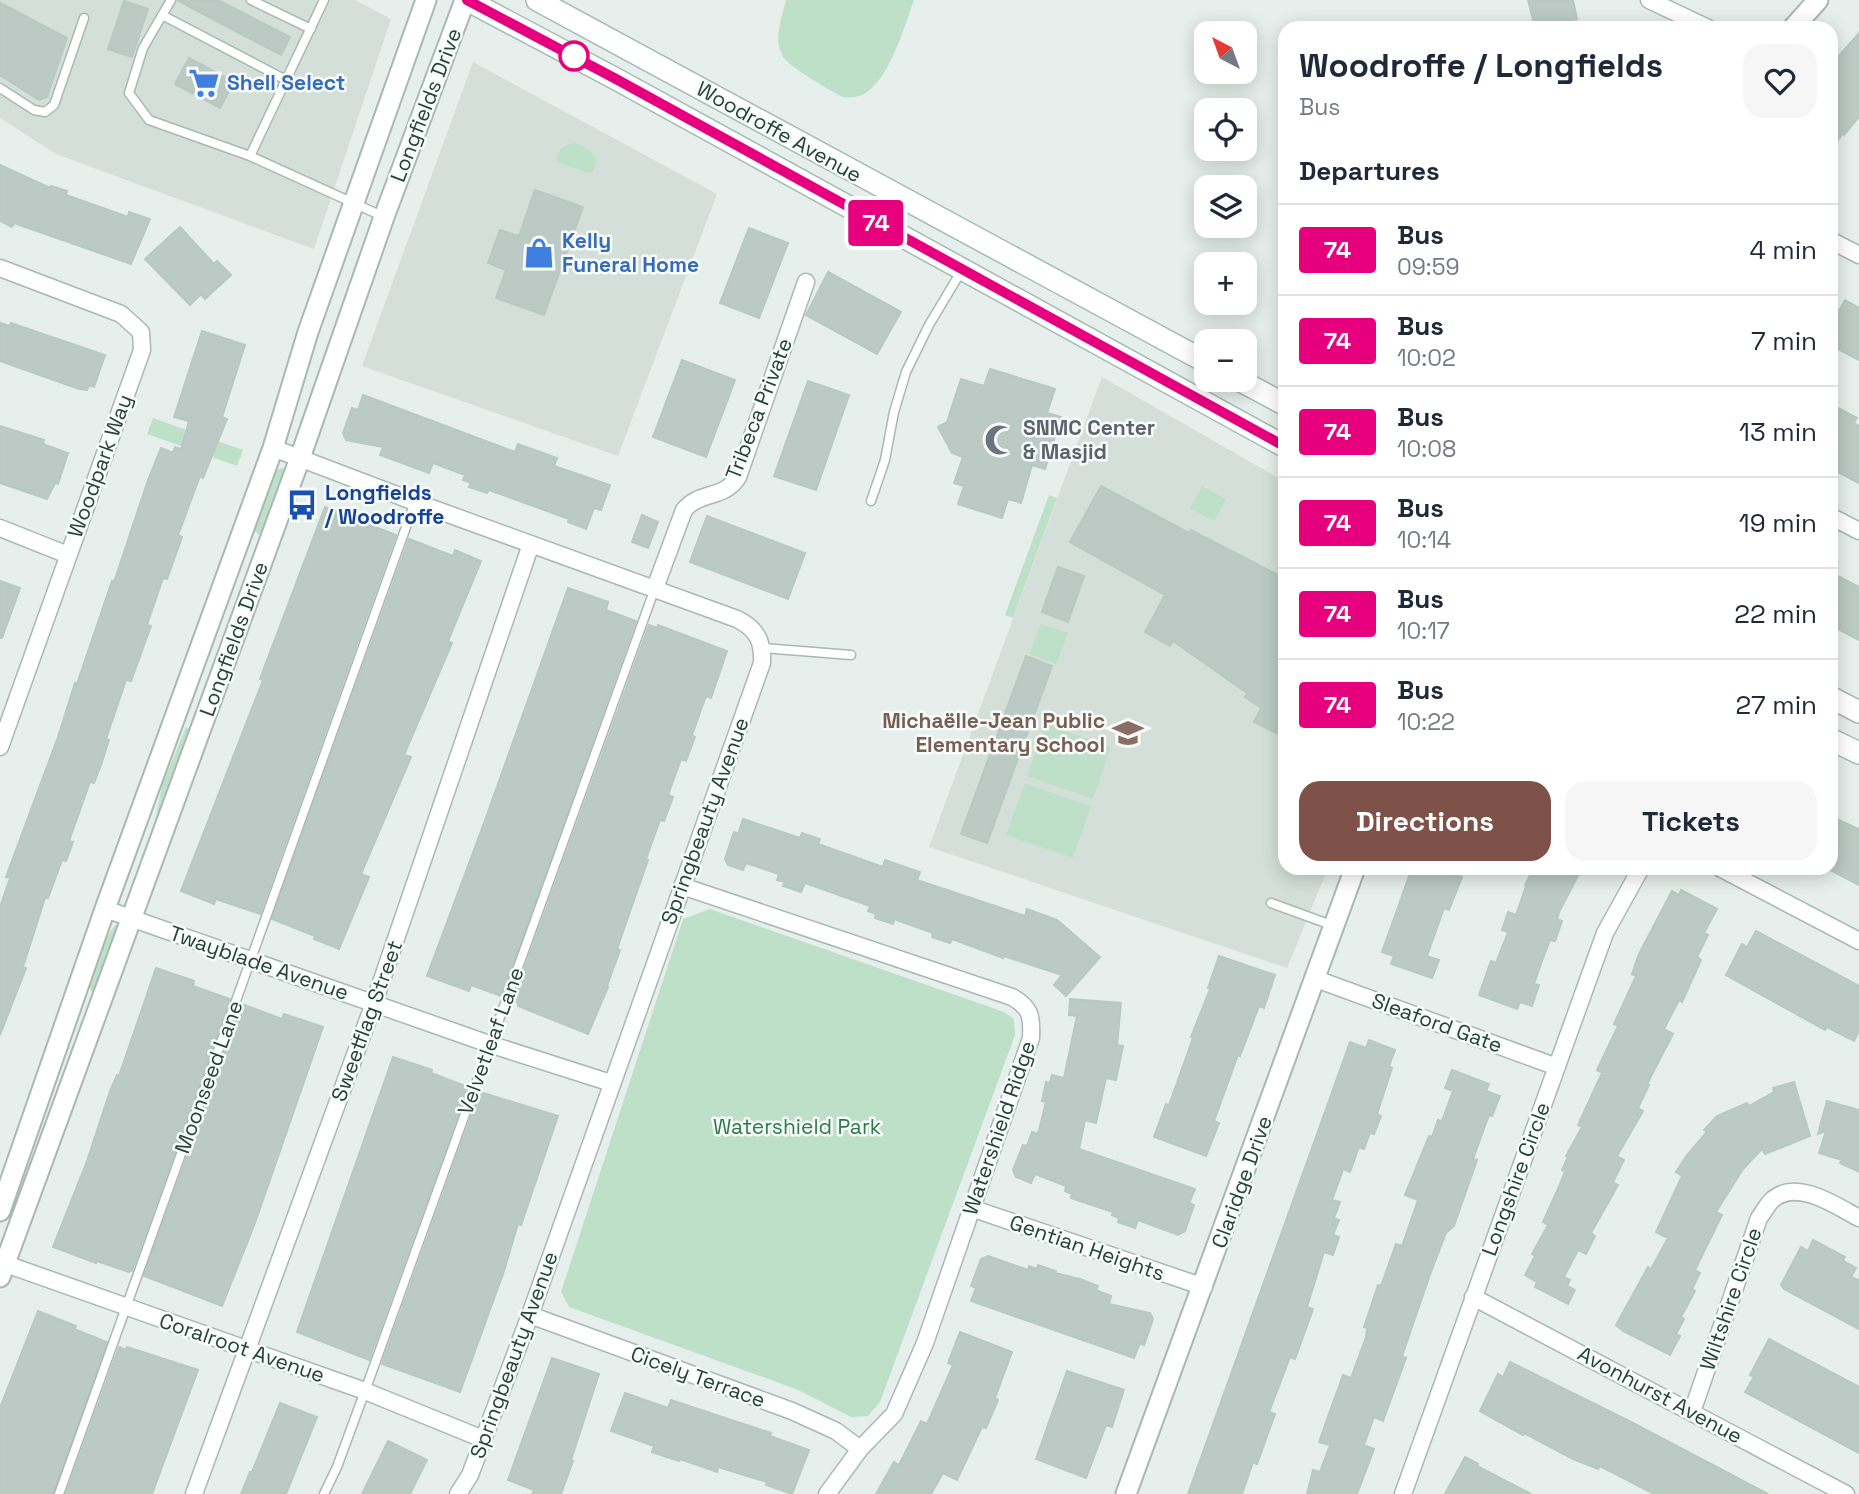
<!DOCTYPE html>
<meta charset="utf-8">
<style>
:root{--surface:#fff;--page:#f6f6f7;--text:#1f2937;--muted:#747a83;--line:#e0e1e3;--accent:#7f5249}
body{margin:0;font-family:"Space Grotesk",sans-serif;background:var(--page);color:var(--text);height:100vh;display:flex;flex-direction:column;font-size:26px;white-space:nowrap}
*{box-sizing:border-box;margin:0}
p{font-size:23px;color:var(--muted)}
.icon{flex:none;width:38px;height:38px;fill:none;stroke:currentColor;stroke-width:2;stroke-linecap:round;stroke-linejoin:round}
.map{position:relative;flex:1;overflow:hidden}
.details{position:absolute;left:1278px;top:21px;width:560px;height:854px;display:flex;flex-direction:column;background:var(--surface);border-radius:21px;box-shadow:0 4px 18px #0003}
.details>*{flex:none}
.badge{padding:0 14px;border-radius:5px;font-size:24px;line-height:46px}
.needle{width:46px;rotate:319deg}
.controls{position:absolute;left:1194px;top:21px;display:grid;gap:14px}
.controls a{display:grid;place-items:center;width:63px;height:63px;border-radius:14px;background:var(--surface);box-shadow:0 4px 18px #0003;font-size:35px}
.map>.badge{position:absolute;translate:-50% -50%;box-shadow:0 0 0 4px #fff}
h2{padding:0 21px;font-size:26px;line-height:63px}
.round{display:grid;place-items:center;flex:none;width:74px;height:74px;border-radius:21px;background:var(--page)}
.head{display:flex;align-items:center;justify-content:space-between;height:119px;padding:0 21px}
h1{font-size:33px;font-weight:700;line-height:52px}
.cta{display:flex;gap:14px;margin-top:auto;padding:14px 21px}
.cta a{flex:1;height:80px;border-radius:21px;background:var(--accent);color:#fff;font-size:28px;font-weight:700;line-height:80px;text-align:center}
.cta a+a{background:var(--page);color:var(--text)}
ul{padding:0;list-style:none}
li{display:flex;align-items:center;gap:21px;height:91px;padding:0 21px;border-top:2px solid var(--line)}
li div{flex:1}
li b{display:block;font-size:26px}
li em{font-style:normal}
li .badge{min-width:77px;font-weight:700;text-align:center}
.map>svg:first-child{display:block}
</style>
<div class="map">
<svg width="1859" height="1494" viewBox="0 0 1859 1494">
<rect width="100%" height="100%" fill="#e6efeb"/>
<path fill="#d4dfda" d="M0,0H355L391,19L314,249L56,154L0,118Z
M473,62L717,194L618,456L362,366Z
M1102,377L1284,481V868H1328L1287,968L929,847Z"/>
<path fill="#bfe0c8" d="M786,0H914C904,27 890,79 864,94C859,97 848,98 843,97C833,93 789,66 784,58C772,41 782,18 786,0Z
M576,143C591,148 603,160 591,174L557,162C554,151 566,144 576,143Z
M153,418L243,450L237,466L147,434Z
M283,468L285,473L264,531L260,535L253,530L270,482L278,469Z
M1202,486L1226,499L1214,521L1190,508Z
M1049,495L1057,498L1013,618L1005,615Z
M1041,624L1068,633L1056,664L1029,654Z
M1045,724L1111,747L1093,799L1027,776Z
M186,727L191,730L159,822L155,821L162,785Z
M1025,783L1091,806L1073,858L1006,835Z
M710,909L1004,1012L1014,1019L1015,1035L880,1402L868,1416L851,1417L796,1389L569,1307L561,1292L683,919Z
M115,925H119L96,992L93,993L88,986L101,946Z"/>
<path fill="#bbcac4" stroke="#b8c9c2" stroke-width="2" d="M177,0H218L290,37L281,55Z
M1528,0H1573L1577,19L1535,28Z
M124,1L148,9L132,57L108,49Z
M0,3L67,38L47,97L39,100L0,75Z
M1859,33V117L1844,135L1843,133L1830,151V66Z
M189,58L234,82L220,108L175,84Z
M0,165L50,188L51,186L67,191L66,195L128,217L129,212L150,219L131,264L14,223L12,227L0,221Z
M535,190L583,207L544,315L496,298L506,270L488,263L500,230L519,236Z
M180,227L214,264L217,261L231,275L205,299L201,294L190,305L145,259Z
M749,228L788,243L759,318L720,303Z
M828,272L901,312L877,354L806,315Z
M1845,300L1859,308V360L1830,345V327Z
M0,323L10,326L11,323L105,355L94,387L89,385L87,390L79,389L0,361Z
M202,331L245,345L222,417L227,419L203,478L200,476L178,535L182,537L167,579L163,578L147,625L151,626L131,681L126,680L106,739L109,740L101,765L94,783L90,782L69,841L73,842L66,861L62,860L48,898H45L23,967L26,968L0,1035V907L10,878L6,877L58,737L75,683L77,684L112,581L114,582L148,480L161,448L173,453L175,447L181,449L189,421L174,417Z
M682,360L735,380L706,457L653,437Z
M990,369L1055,389L1047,413L1061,417L1045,469L1032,465L1021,503L1008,499L1002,518L958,504L964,486L954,483L963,457L952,453L938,427L947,422L961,379L984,386Z
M808,381L849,395L816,490L774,476Z
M363,395L515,452L518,444L557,458L554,466L610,485L601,510L594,508L586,529L568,522L569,519L539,508L489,490L487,493L469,487L471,483L463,480L465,475L433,463L429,473L380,455L383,447L346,440L343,433L352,408L358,410Z
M1838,408L1857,418L1854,423L1859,426V483L1830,468V411L1835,413Z
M0,426L44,440L43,444L68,453L58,484L55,483L47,499L0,483Z
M1101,486L1189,533L1191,530L1284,578V737L1254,722L1261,708L1245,697L1247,693L1173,641L1170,646L1145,632L1165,595L1070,542Z
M325,507L396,535L260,914L216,899L214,904L181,891L263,680L260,679Z
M642,515L658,522L648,548L632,542Z
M707,516L805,553L788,599L690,562Z
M409,539L453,556L455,550L481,561L448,641L452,643L404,755L411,757L361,874L369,877L339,949L314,939L315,936L272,919Z
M1058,567L1084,576L1068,622L1042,612Z
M1830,572L1859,587V640L1830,625Z
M0,581L20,588L2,638H0Z
M568,588L608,602L606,610L636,621L501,996L471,985L469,991L427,976L484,823Z
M649,625L657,628L658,625L727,651L711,698L706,696L692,735L695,737L686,761L681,759L668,795L673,797L664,821L660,820L646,859L648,860L617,949L620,950L607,986L608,987L588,1034L518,1006L519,1003L513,1001Z
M1026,656L1052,666L987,843L961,834Z
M1830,816L1859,829V885L1830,870Z
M743,819L800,838L802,833L820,839L818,844L883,867L885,860L920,872L917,880L1025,916L1027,909L1057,920L1100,957L1066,996L1054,985L1062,975L1004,956L1003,958L952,939L950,943L932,937L933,933L894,919L893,924L875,918L876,914L868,911L870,906L805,883L801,892L783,886L785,882L777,880L779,874L746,863L743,870L728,865L725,859L734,832L738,834Z
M1412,868L1429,872L1430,868H1457L1455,874L1462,877L1449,910L1444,908L1427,956L1439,960L1432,978L1391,964L1394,956L1382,952Z
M1534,868H1582L1559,912L1557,919L1562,921L1555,941L1550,940L1542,961L1534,984L1539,985L1532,1006L1520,1002L1517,1009L1479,995L1491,961L1496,963L1508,932L1502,930L1508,912L1516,915L1526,886L1525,885Z
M1681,890L1717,909L1704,933L1708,935L1697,957L1701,960L1682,1002L1679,1000L1664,1029L1673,1034L1647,1084L1649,1085L1638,1108L1643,1111L1617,1156L1624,1160L1613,1182L1618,1185L1591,1233L1595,1236L1586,1254L1578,1250L1564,1277L1570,1280L1567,1286L1575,1290L1568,1304L1535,1287L1537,1282L1525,1275L1535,1256L1532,1254L1548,1225L1543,1222L1561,1182L1565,1171L1562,1170L1568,1157L1566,1156L1582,1127L1578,1125L1602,1073L1597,1070L1618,1026L1614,1024L1636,976L1632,974L1639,954L1672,891L1679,895Z
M1756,931L1859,986V1031L1854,1041L1827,1027L1825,1030L1726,975L1742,944L1747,947Z
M1219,956L1275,975L1264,1008L1259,1006L1240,1056L1238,1055L1214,1121L1219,1123L1206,1156L1154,1137L1166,1104L1169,1105L1193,1038L1191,1037L1210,989L1208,988Z
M156,968L194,981L193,986L230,999L132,1271L129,1270V1272L97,1261L96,1263L53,1247L87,1161L110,1091L117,1075L119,1076Z
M1070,999L1121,1003L1117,1045L1123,1046L1116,1080L1106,1078L1096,1123L1085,1120L1079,1149L1195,1189L1189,1203L1194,1205L1185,1231L1178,1235L1138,1220L1135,1228L1118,1222L1119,1218L1112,1215L1113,1212L1071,1198L1072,1194L1065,1191L1066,1186L1035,1174L1031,1183L1016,1177L1013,1170L1023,1145L1027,1146L1032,1132L1038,1134L1046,1102L1042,1101L1046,1082L1050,1083L1052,1075L1064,1078L1077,1016L1069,1015Z
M242,1004L282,1019L284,1014L323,1027L255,1223L222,1306L144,1276Z
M1369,1040L1395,1050L1389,1066L1392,1068L1377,1114L1381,1116L1374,1134L1370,1133L1364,1149L1359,1147L1350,1172L1343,1169L1338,1184L1332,1200L1340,1202L1334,1218L1339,1220L1333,1235L1339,1237L1333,1255L1324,1252L1307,1307L1313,1309L1295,1359L1290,1357L1269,1412L1275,1414L1257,1464L1253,1462L1242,1494H1188L1350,1042L1366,1048Z
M393,1057L432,1070L431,1073L468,1087L369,1360L297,1332Z
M1452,1070L1489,1084L1486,1091L1500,1096L1492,1116L1489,1115L1473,1159L1477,1160L1454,1226L1446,1233L1432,1269L1402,1356L1406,1358L1383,1421L1374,1417L1364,1445L1374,1449L1357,1494H1307L1313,1470L1320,1472L1330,1445L1319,1442L1343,1375L1351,1378L1366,1337L1367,1328L1364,1327L1378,1285L1381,1286L1396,1244L1402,1246L1418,1200L1405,1195L1429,1136L1432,1137L1438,1120L1442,1121L1453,1091L1445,1088Z
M1794,1082L1810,1136L1765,1154L1762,1149L1743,1169L1716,1212L1722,1215L1695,1270L1700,1273L1692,1289L1695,1291L1681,1317L1684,1319L1676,1334L1680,1336L1670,1355L1623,1331L1616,1325L1648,1267L1651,1269L1668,1238L1656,1232L1682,1176L1676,1172L1687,1155L1707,1132L1704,1130L1717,1116L1747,1103L1749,1106L1774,1092L1773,1088Z
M480,1092L558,1116L521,1225L518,1224L503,1274L460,1392L382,1364Z
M1827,1101L1859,1110V1172L1840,1163L1842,1160L1819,1153L1826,1131L1818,1134Z
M1813,1240L1845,1257L1843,1261L1856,1268L1851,1277L1859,1280V1329L1784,1289L1781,1285L1801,1247L1808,1251Z
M988,1256L1028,1270L1029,1266L1037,1269L1038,1265L1056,1271L1055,1273L1080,1279L1098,1286L1096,1290L1111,1296L1109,1304L1150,1313L1153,1319L1144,1345L1140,1343L1134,1358L971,1301L976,1288L971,1286L981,1259Z
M38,1311L76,1326L74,1329L107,1342L53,1494H0V1408Z
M960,1332L1012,1352L995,1398L998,1400L986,1428L982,1427L957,1480L943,1473L931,1494H876L894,1462L899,1465L921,1421L927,1424L953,1365L948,1363Z
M1769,1339L1859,1387V1453L1745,1392L1754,1377L1750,1375Z
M119,1347L126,1350L127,1347L198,1370L152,1494H66Z
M552,1358L599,1374L571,1460L573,1461L561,1494H532L534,1490L508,1480Z
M1510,1362L1629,1421L1768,1494H1654L1600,1466L1598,1469L1573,1459L1524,1433L1523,1435L1480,1411L1498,1374L1503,1377Z
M1067,1371L1124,1390L1112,1427L1106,1425L1086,1478L1036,1459Z
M625,1393L668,1408L671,1400L771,1433L770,1436L809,1450L792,1494L766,1485L767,1482L718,1467L717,1472L680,1459L679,1461L652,1452L654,1446L611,1431Z
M280,1403L317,1417L286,1494H241L250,1472H252Z
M388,1441L427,1460L410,1494H362Z
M1465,1457L1478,1464L1477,1466L1531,1494H1445Z"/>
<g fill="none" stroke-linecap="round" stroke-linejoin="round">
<g stroke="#a8b8b2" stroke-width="11">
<path id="service" d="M171,0L143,48L129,93L149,120L250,156
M251,0L311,29
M324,0L250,156L382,216
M162,15L286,80
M0,88L34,110L45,112L54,105L84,18
M871,501L885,460L894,412L906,372L929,325L962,270
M763,648L851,655
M1271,903L1334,926
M59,1494L415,502
M324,1494L337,1467L365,1391L655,588"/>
</g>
<g stroke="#a8b8b2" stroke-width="19">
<path id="minor" d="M1649,0L1708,28
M1830,240L1859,255
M0,268L121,314L141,332L142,350L0,747
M273,448L415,502L737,619C757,629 763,641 762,663L530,1315L470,1475L458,1494
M1830,516L1859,531
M0,528L68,555
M655,588L684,510C699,491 725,499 738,477L806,282
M1720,868L1859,941
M682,886L1012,997C1031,1008 1032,1016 1031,1038L925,1343L894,1414L860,1449L827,1494
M105,909L489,1044L611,1083
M1316,979L1557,1067
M971,1208L1204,1287
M0,1262L365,1391L483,1439
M1473,1297L1846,1494
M530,1315L792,1411L836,1431L860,1449
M1692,1412L1759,1218C1763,1213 1767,1205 1772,1200C1797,1178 1836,1206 1859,1218
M194,1494L374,1003L531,544
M1403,1494L1605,933L1641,868"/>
</g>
<g stroke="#a8b8b2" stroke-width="23">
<path id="tertiary" d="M1793,28L1818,0
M0,1211L105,909L273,448L308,332L426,0
M0,1277L300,458L384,217L465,0
M1126,1494L1355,868"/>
</g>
<g stroke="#a4bbb3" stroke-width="24">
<path id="secondary" d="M467,0L616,79L1284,446
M537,0L1206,362
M1239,380L1284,404
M1830,697L1859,712
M1830,739L1859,753"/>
</g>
<use href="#service" stroke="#fff" stroke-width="8"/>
<use href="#minor" stroke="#fff" stroke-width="16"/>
<use href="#tertiary" stroke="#fff" stroke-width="19"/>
<use href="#secondary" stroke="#fff" stroke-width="21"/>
</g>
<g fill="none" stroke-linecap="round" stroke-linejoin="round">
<g stroke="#fff" stroke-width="16">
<path id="line" d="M467,0L616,79L1284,446"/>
</g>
<use href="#line" stroke="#e6007e" stroke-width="10"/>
</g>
<defs>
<g id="supermarket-bare" transform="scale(2.415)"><path d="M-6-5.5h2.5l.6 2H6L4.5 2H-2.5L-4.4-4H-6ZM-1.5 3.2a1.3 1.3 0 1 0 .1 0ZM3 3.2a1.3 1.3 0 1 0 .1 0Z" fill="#3f7fe0" stroke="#f7fbf9" stroke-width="2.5" paint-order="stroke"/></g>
<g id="shop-bare" transform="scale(2.415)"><path d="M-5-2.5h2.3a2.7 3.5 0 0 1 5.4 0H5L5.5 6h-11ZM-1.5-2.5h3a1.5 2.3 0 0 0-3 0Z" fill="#3f7fe0" stroke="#f7fbf9" stroke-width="2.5" paint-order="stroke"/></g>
<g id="mosque-bare" transform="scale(2.415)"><path d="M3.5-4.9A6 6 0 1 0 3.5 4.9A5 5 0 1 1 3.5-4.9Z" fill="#6b7280" stroke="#f7fbf9" stroke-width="2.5" paint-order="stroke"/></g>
<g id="bus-bare" transform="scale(2.415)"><path d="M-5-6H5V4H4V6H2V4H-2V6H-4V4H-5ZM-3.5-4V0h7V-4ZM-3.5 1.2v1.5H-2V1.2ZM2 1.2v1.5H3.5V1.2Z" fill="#1a4fb4" stroke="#f7fbf9" stroke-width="2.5" paint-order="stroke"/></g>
<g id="school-bare" transform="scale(2.415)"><path d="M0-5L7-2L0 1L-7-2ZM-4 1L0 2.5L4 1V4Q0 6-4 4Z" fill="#8d6e63" stroke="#f7fbf9" stroke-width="2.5" paint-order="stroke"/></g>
</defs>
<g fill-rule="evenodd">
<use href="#supermarket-bare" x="204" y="83"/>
<use href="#shop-bare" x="539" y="253"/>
<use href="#mosque-bare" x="1000" y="440"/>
<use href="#bus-bare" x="302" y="505"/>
<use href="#school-bare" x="1128" y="733"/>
</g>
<circle fill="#fff" stroke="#e6007e" stroke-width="3.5" cx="574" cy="56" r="14"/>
<g text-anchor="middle" stroke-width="5" stroke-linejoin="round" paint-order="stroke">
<g font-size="21" font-weight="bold" fill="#366cbe" stroke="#f7fbf9" text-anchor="start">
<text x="227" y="90">Shell Select</text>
<text x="562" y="248">Kelly<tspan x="562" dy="24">Funeral Home</tspan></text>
</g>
<g font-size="21" fill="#24423a" stroke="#f7fbf9">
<text transform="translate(426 105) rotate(-69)" y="7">Longfields Drive</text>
<text transform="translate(779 132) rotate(29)" y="7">Woodroffe Avenue</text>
<text transform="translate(759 409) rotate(-69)" y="7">Tribeca Private</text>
<text transform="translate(100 466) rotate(-70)" y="7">Woodpark Way</text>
<text transform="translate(234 639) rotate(-70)" y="7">Longfields Drive</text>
<text transform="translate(705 821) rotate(-70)" y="7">Springbeauty Avenue</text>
<text transform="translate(259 963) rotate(19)" y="7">Twayblade Avenue</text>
<text transform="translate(367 1021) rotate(-70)" y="7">Sweetflag Street</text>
<text transform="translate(1437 1023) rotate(20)" y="7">Sleaford Gate</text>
<text transform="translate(491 1041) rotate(-70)" y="7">Velvetleaf Lane</text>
<text transform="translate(209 1077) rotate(-70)" y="7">Moonseed Lane</text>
<text transform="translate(999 1128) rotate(-71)" y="7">Watershield Ridge</text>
<text transform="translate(1516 1179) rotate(-70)" y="7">Longshire Circle</text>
<text transform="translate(1242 1182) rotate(-70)" y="7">Claridge Drive</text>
<text transform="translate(1087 1248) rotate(19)" y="7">Gentian Heights</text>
<text transform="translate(1731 1299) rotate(-71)" y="7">Wiltshire Circle</text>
<text transform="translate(242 1348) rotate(19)" y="7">Coralroot Avenue</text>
<text transform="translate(514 1355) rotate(-70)" y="7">Springbeauty Avenue</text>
<text transform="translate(698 1377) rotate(20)" y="7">Cicely Terrace</text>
<text transform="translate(1660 1395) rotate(28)" y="7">Avonhurst Avenue</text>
</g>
<g font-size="21" font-weight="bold" fill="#5b616d" stroke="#f7fbf9" text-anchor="start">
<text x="1023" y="435">SNMC Center<tspan x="1023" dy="24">&amp; Masjid</tspan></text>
</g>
<g font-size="21" font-weight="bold" fill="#164399" stroke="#f7fbf9" text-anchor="start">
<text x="325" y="500">Longfields<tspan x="325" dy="24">/ Woodroffe</tspan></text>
</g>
<g font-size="21" font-weight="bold" fill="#785e54" stroke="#f7fbf9" text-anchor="end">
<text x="1105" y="728">Michaëlle-Jean Public<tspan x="1105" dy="24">Elementary School</tspan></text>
</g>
<g font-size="21" fill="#2d7a4b" stroke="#f7fbf9">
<text x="797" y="1134">Watershield Park</text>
</g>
</g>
</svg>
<div class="controls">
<a><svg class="needle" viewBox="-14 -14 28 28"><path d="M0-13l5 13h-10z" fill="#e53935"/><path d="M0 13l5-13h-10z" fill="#747a83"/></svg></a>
<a><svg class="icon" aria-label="locate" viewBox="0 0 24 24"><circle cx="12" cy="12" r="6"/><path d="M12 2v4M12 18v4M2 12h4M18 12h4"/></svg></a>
<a><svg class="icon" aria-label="layers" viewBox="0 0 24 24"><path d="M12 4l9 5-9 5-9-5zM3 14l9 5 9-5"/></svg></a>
<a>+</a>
<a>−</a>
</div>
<b class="badge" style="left:876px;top:223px;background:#e6007e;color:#fff">74</b>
<section class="details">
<div class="head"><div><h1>Woodroffe / Longfields</h1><p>Bus</p></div><a class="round"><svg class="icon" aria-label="heart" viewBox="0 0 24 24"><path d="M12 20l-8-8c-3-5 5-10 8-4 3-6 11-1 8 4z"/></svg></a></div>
<h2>Departures</h2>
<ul>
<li><span class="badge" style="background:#e6007e;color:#fff">74</span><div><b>Bus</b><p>09:59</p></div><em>4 min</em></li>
<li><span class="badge" style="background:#e6007e;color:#fff">74</span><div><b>Bus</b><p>10:02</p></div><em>7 min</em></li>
<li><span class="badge" style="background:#e6007e;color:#fff">74</span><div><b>Bus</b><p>10:08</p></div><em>13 min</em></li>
<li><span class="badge" style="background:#e6007e;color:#fff">74</span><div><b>Bus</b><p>10:14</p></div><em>19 min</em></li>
<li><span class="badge" style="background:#e6007e;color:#fff">74</span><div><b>Bus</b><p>10:17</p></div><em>22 min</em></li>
<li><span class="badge" style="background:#e6007e;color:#fff">74</span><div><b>Bus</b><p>10:22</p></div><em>27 min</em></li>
</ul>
<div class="cta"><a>Directions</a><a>Tickets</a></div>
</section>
</div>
